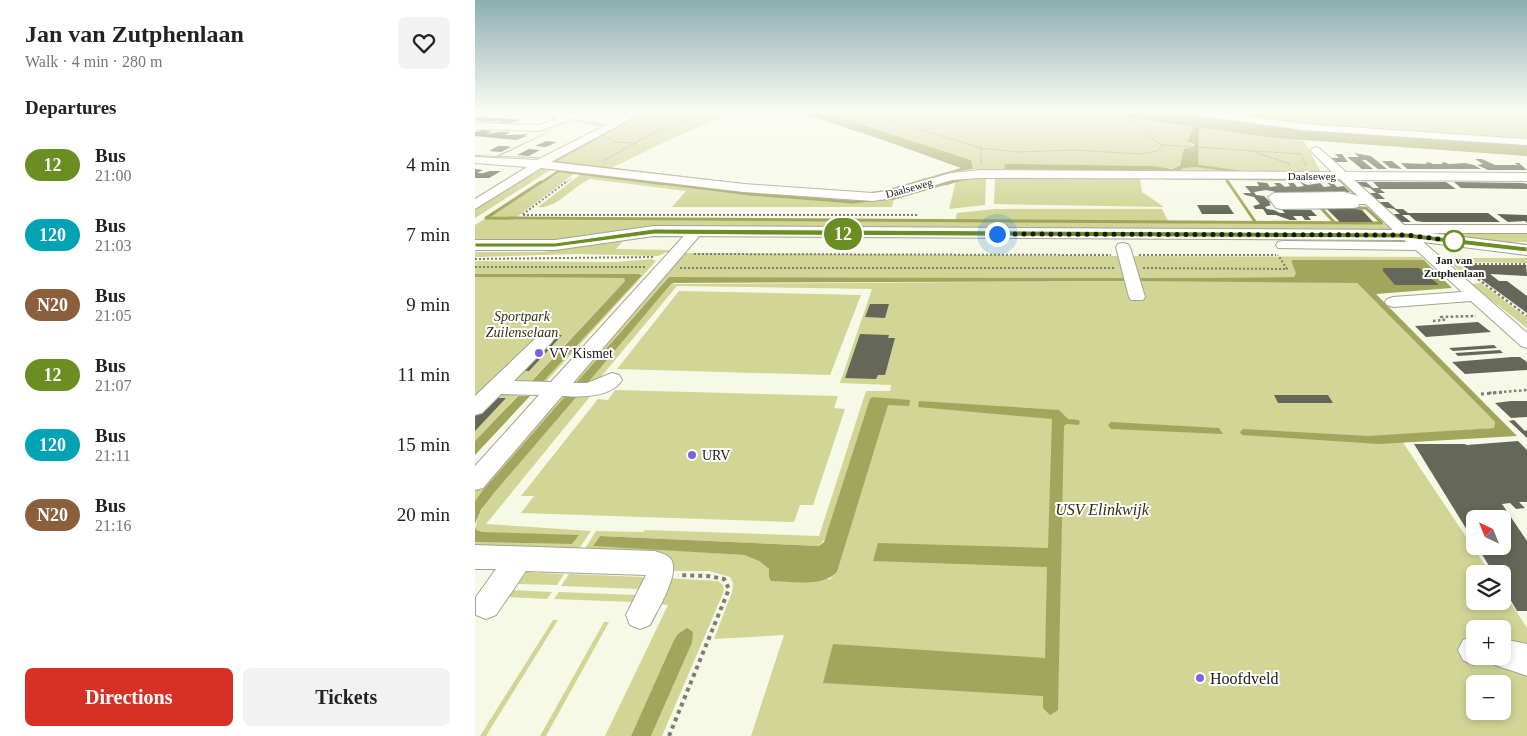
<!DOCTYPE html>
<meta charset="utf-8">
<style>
:root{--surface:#fff;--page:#f2f2f2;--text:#222;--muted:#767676;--accent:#d93025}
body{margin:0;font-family:"Times New Roman",serif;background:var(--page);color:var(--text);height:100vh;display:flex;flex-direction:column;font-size:19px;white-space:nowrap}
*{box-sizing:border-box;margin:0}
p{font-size:16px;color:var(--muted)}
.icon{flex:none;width:28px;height:28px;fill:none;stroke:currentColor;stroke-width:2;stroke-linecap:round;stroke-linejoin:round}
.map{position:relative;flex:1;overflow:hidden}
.sheet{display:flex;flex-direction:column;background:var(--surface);width:475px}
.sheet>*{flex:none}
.badge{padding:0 10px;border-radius:16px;font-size:18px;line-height:32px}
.needle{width:32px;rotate:317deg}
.tools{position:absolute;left:991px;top:510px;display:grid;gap:10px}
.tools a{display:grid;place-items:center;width:45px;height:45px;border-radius:8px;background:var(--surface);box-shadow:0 2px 8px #0003;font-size:25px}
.you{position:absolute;width:25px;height:25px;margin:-12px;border:4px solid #fff;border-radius:50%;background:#1a73e8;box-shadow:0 0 0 8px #1a73e833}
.map>.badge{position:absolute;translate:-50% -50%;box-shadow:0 0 0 2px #fff}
h2{padding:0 25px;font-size:19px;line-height:45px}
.round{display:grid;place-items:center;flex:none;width:52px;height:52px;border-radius:8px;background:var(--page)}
.summary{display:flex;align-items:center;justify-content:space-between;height:85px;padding:0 25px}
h1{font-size:24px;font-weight:700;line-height:38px}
.cta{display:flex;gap:10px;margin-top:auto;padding:10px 25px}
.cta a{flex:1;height:58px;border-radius:8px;background:var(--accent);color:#fff;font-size:20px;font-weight:700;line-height:58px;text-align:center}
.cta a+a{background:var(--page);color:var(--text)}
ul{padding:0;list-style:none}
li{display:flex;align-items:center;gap:15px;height:70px;padding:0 25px}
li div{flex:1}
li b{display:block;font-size:19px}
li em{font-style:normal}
li .badge{min-width:55px;font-weight:700;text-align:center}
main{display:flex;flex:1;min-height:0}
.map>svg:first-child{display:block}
</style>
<main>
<section class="sheet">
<div class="summary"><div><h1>Jan van Zutphenlaan</h1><p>Walk · 4 min · 280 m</p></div><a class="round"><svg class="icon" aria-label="heart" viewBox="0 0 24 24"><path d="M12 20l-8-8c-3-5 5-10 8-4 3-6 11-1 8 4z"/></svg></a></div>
<h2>Departures</h2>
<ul>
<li><span class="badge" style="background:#6b8e23;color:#fff">12</span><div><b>Bus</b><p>21:00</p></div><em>4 min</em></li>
<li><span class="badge" style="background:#00a3b4;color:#fff">120</span><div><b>Bus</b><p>21:03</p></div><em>7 min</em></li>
<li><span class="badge" style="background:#8b5e3c;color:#fff">N20</span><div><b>Bus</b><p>21:05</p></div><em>9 min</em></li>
<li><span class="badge" style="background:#6b8e23;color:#fff">12</span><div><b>Bus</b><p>21:07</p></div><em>11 min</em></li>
<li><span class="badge" style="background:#00a3b4;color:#fff">120</span><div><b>Bus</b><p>21:11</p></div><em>15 min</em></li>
<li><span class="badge" style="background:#8b5e3c;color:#fff">N20</span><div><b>Bus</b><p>21:16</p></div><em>20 min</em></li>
</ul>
<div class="cta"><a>Directions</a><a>Tickets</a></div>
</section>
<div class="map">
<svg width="1052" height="736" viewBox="0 0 1052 736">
<rect width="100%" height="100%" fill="#f7f9e7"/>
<path fill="#d1d595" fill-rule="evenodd" d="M173,111H261L194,140L136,168L82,161Z
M344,111H615L719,127L713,142L719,146C700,162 711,173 678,166L546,164H530L529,169H498L496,160Z
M723,111H1052V140L821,125Z
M730,128L829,141L846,172H702L709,168L722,167L724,130Z
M73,168L77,169L0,218V208L60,170Z
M85,172L100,173L38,220L480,221L482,213L520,209H687L694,223L915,224L921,230L173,228L150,230L79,241L0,242V225Z
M106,174C179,180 251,194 324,199C355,202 388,206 419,198L417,207H197L211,191L115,179C98,186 82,209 63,207Z
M511,177L510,205L474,209L481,181Z
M520,177L665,178L667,192L689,207L519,204Z
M961,232H1052V242H1018Z
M148,241L141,249L196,250L183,256L100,254L0,257V252H67Z
M206,253L646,256L652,278L194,277L100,384L95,383Z
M653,256L946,257L949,260H818L816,262L822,273L819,277H811L660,278Z
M971,258H1052V263L981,262L996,274L988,275Z
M177,259L181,261L69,384H66L167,274H0V261L142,262Z
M0,277L149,278L150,281L0,441Z
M661,281L881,282L1020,422L1019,428L923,435L1016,574H1000V601H1028V591L1052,628V736H276L309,635L239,639L257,592L258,583L255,577L234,571H195L107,553L121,531L168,532L170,530L344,536L391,391H415L416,385L365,383L397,289L202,286L119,385H111L196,284ZM384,498L362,572L355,579L294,577V569L284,561L269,555L119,545L125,536L344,546ZM1000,629H1028V656H1000ZM1000,684H1028V711H1000Z
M1006,283L1052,318V328L996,284Z
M204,291L386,295L355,375L142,369Z
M140,390L363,396L359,408L370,409L338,505H325L319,522L46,513L59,496H46L123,399L133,400Z
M92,394L8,490L0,501V488L80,398Z
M104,394H117L11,524L116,531L101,553L0,549V542L97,544L103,536L8,532L1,530C0,516 11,504 19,493Z
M51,572L89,574L82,585L43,584Z
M94,574L167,577L170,580L165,589L86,586Z
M191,578L243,581L248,585L249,591L187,736H176L217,643L198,642L156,736H130L193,605L177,604Z
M38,590L77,592L72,599L33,597Z
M84,592L162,595L158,602L79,599Z
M78,620H83L11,736H5Z
M129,622H134L71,736H65Z"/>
<path fill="#a2a65c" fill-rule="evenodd" d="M169,111H173L82,161L292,186L389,193L410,190L486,168L411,141L320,111H344L496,160L498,169L478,172L404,193L388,194L343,193L76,163L77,160Z
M615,111H700L814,128L1052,144V156L800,138L730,128L724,130L723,167L709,168L702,172L529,169L530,164H546L678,166L697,169L705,165L709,149L719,147V144L712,142L719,127Z
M96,121L128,125L62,158L0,156V155L21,156ZM96,121L126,126L64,157L25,156Z
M818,260H949L977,288L901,294L1042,436L904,444L767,435L765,432L768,429L893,436L1019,428L1020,422L882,283L661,281L660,278L819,277L821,273L816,261Z
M0,274H164L167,275L66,384H54L150,281L149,278L0,277Z
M194,277L652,278L653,281L199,283L196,284L111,385L100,384Z
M92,394H104L19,493L6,510L0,524V501L8,490Z
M43,396H55L0,455V441Z
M398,397L435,400L434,406L413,405L362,572C347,588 316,581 296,581L294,577V569L284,561L269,555L118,546L125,536L344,546L349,542L395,399Z
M444,401L584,410L593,419L604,420L605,423L603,425L592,424L589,426L583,710L575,715L568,708V696L348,683L358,644L570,658L572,567L398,561L403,543L573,548L577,419L443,407Z
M636,422L744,428L748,434L636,429L633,425Z
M0,526L1,530L8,532L104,535L97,544L0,542Z
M212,628L218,632L217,643L176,736H156L198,642L203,634Z"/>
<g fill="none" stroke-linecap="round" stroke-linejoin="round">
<path stroke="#a2a65c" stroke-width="2.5" d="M723,166L766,172
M689,178L865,180L869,184
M751,179L754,184
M64,184L84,171L189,184
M471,184L491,178"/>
<path stroke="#a2a65c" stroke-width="3" d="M66,182L11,218L907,223L891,208H874
M178,182L275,194L377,202L419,198L475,182
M753,182L781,223
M868,182L881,195
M851,208H846L860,223"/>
</g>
<path fill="#656758" d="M0,117L26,118L46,120L31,124L21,123L26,121H23L5,122H3L8,120L0,121Z
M7,130L17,131L11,134L25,132H35L30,135L54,134L49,136H52L41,140L0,136V132Z
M71,141L82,142L71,147L60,146Z
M23,146H34L33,147H36L26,152L14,151Z
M54,149L65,150L54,156L42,155Z
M879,153L896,156L912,169H903L891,160H887L898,169H887L872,157H884Z
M860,154H867L873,162H853L849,158H864Z
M1000,159H1007L1020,165H1043L1039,163H1044L1052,170H1013L1002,165L1008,164Z
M907,161H917L927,169L915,168Z
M951,161L958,164H968L966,163L969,162L974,164L990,163L999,165L1006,169H932L926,163L952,164L950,163H953Z
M0,169L8,170L2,173H7L5,174L15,171H26L14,178H0Z
M782,182L792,183L795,187L802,186L799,183H805L810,187L815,186L813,183H819L822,187L829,186L825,182L833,185L845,183L849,187L856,186L852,183H858L862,187L869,186L875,192H801L791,190L779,192L781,195L789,196L796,203H794L796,205L790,207L792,209L799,210L805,213H810L807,210H836L842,216H833L836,220H830L827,216H818L822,220H815L801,215H792L788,209H780L778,206L785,204L779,197L770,195L768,193H776L770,186H784Z
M882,182H891L898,188H904L898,182H971L981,189H905L910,193H903L910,199H901L895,193H901L895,188L885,186Z
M979,182L1048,183L1052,184V189L986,188Z
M903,202H913L921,209H928L933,213H1013L1025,222H948L941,221L934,215H927L936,222H925L919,214H925L919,209L908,207Z
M722,205H753L759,214H727Z
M874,208L887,210L898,222H865L852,209Z
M1022,214L1052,215V223L1050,221L1033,222Z
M987,265H1051L1052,276L1015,274L1024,281H1032L1052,296V313Z
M907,268H944L964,285H920L907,270H909Z
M395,304H414L410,318L390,317Z
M1003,322L1016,332L951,337L940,326Z
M385,334L414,335L413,338H420L410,375H403L401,379L370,378Z
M74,335H87L54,371L40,370Z
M1019,345L1022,348L978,351L974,348Z
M1025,350L1028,353L983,356L980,353Z
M1037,357H1045L1052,362V370L990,374L977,362Z
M799,395H853L858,403H803Z
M13,398H31L0,431V410Z
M1036,401H1052V417L1036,418L1020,403Z
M1039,420L1050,431L1052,430V438L1034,421Z
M1043,441L1052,450V502H1044L1050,508L1041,509L1035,503L1027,504L1052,541V611H1042L1028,587V574H1019L1002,546H1028V519H1000V543L939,444H990L992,445Z"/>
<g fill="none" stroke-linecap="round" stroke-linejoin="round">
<g stroke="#a3a494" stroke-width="2">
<path id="minor" d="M58,111H78L142,119L158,111H170L76,162L269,184L398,193L412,191L476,173L505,170L857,172L835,150L840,147L844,148L871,172L1052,173V181L879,180L929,225H1052V233H938L1052,333V348L1046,346L996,301L918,307L912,305L910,302L912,299L918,297L987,292L941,250L803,248L801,245L803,242L808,241L931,242L925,235L926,233L920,232L891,204H884L883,207L878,208L806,209L801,208L793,197L799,193L869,192L883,196L865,179L505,178L477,180L417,198L398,201L269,192L66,168L0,209V199L52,167L0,163V157L62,160L133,124L97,119L65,131L0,129V123L64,125L84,118L59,114ZM866,200H867L809,201Z
M709,111H735L828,124L1052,139V145L828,130L714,114Z
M221,227L228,231L226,234L98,383H112L137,373L144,375L147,380C136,398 105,397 87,396L8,488L0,490V466L64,395L26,394L7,413L0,415V396L64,335L70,333L76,335L79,339L76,343L39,381L76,382L216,228Z
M648,243L653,244L655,247L670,297L668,300H656L654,297L641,247L643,244Z
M0,545L180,551C185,553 191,554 195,558C207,571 182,611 175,625L165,629L155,625L151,615L171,575L51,571L21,615L11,619L1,615V597L21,569H0Z
M1000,635V656H1012L1010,660L998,665L988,660L983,650L988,640Z
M1028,639L1052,644V676C1040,671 1029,669 1018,664L1014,656H1028Z"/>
</g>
<g stroke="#a3a494" stroke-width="2">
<path id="major" d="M179,226L932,230L1052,245V255L932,240L179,236L80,250H0V240H80Z"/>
</g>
<path stroke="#7d7e73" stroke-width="1" stroke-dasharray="1 1" stroke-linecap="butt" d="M384,111L506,148L543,152L599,150L665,154L683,151L688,145L826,154L831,166
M596,111C617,115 641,115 661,124C672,129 675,141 688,145
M175,116L185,111
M672,118L704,123
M134,138L137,142L161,143
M506,148V164
M777,151L815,164
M129,160C138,156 145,151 153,147C180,131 211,120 240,111
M89,184L97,178"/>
<path stroke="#7d7e73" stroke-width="2" stroke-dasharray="2 2" stroke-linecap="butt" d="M91,182L47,215H443
M219,254L636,255
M664,255H801
M0,259L178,257
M984,264H1052
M0,267H170
M205,268H640
M668,268L812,269L803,255"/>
<path stroke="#7d7e73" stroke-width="2.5" stroke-dasharray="2.5 2.5" stroke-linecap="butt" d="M1003,279L1052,316
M958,321L969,320L966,317L1001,316
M1014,393L1052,390"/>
<path stroke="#7d7e73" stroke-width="3" stroke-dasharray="3 3" stroke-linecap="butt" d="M1006,394L1029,392"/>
<path stroke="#7d7e73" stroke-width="4" stroke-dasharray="4 4" stroke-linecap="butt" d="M194,736L254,589L249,579L233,576L203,575"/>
<use href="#minor" fill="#fff" fill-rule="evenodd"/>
<use href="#major" fill="#fff" fill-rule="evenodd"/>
</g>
<linearGradient id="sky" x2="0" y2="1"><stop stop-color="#8caeb0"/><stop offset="0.52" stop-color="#fbfcf4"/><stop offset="1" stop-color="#fbfcf4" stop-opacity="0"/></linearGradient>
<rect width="1052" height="214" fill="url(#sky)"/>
<path fill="#6b8e23" stroke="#fff" d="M179,229L932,233L1052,247V252L932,238L284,235L179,234L80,247H0V243H80Z"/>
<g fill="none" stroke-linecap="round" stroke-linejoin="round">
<path stroke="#191a14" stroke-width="5" stroke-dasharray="0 9" d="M522,234L932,235L979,241"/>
</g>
<circle fill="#fff" stroke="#6b8e23" stroke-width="2.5" cx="979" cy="241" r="10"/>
<g fill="#8062dd" stroke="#fff" stroke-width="2">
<circle cx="64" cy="353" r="5"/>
<circle cx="217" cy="455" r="5"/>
<circle cx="725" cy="678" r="5"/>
</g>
<g text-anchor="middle" stroke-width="4" stroke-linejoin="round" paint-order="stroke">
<g font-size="11" fill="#191a14" stroke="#fff">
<text x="837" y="180">Daalseweg</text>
<text transform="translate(434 188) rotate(-15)" y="4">Daalseweg</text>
</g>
<g font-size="11" font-weight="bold" fill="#191a14" stroke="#fff">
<text x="979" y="264">Jan van<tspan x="979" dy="13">Zutphenlaan</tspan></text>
</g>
<g font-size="14" font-style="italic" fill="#2e300e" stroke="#fff">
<text x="47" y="321">Sportpark<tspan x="47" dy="16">Zuilenselaan</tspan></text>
</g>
<g font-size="14" fill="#191a14" stroke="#fff" text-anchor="start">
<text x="74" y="358">VV Kismet</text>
<text x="227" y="460">URV</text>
</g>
<g font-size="16" font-style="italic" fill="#2e300e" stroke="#fff">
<text x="627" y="515">USV Elinkwijk</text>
</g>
<g font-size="16" fill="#191a14" stroke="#fff" text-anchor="start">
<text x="735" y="684">Hoofdveld</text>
</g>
</g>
</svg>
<div class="tools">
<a><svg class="needle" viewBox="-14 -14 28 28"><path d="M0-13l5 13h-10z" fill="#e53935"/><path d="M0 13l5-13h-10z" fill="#767676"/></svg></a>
<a><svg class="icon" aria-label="layers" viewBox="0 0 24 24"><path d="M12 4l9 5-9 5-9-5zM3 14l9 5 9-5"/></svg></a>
<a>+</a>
<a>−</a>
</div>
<div class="you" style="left:522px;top:234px"></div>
<b class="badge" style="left:368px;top:234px;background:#6b8e23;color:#fff">12</b>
</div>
</main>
